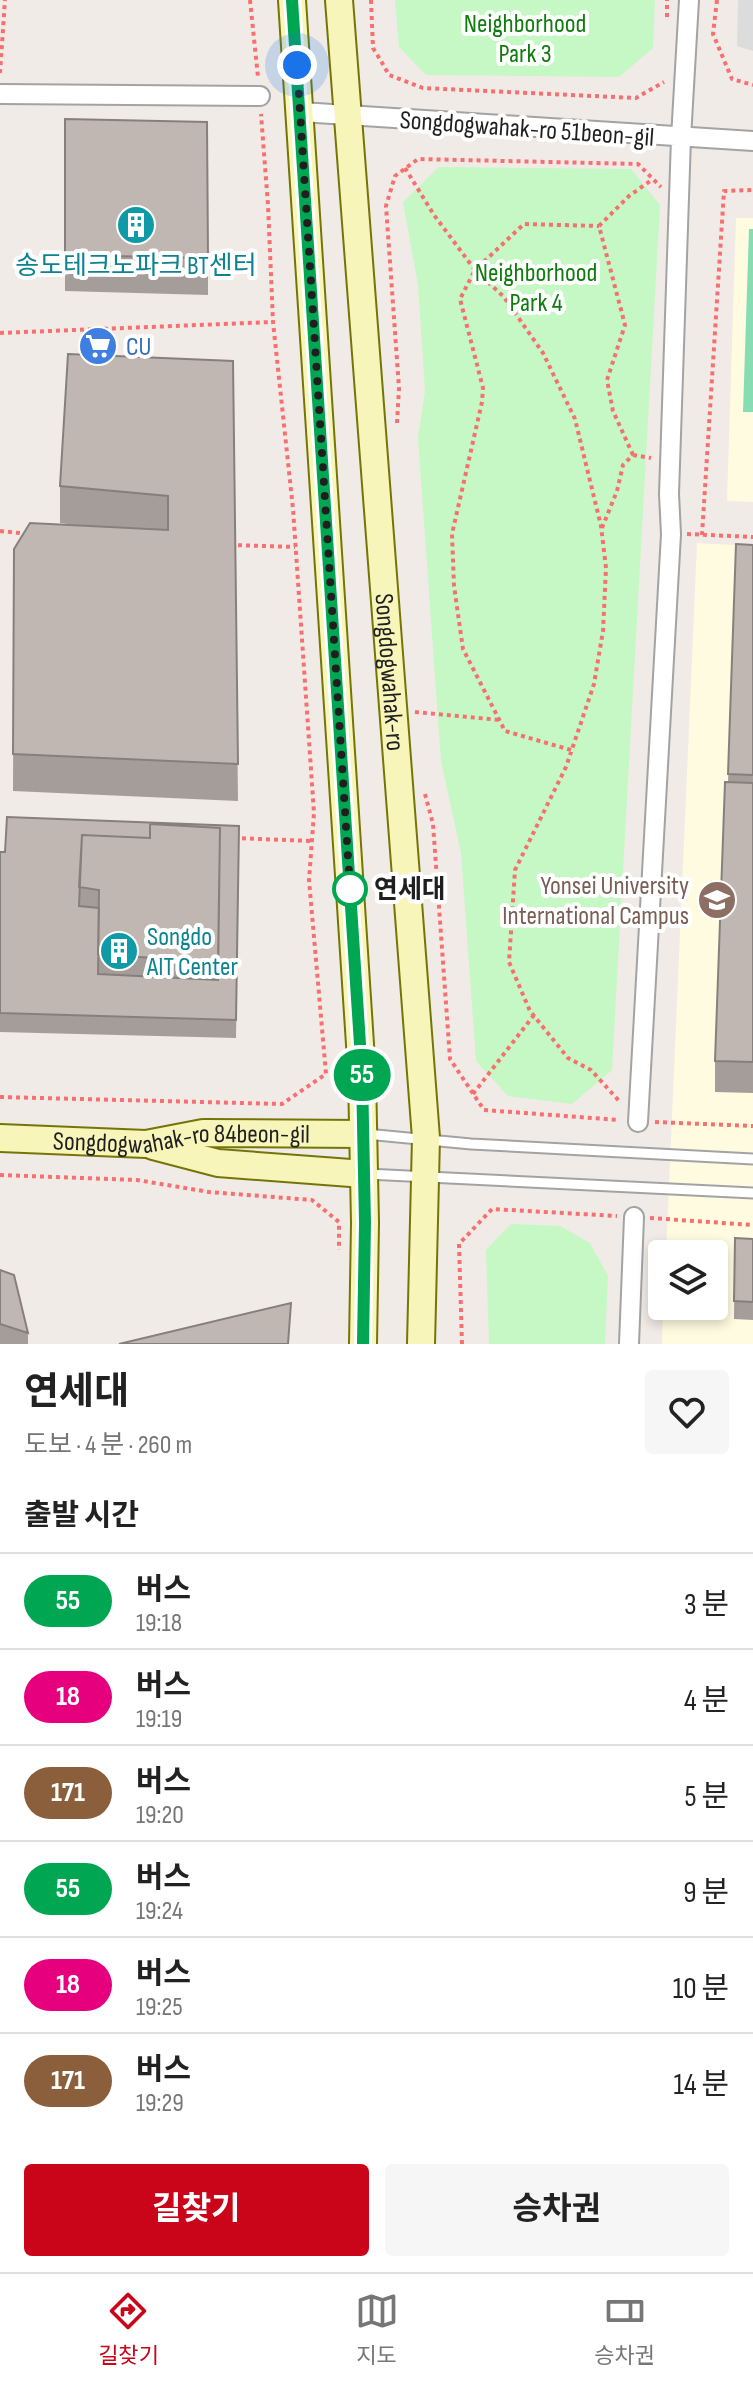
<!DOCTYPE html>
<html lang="ko">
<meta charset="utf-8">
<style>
:root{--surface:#fff;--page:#f6f6f6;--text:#222;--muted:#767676;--line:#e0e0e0;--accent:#ca0519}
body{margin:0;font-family:"Sofia Sans Condensed","Noto Sans KR",sans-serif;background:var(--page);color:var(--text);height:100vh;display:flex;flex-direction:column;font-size:30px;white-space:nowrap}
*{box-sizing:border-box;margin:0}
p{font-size:26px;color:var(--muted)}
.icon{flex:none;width:44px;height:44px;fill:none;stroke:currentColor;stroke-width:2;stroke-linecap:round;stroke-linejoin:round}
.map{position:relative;height:1344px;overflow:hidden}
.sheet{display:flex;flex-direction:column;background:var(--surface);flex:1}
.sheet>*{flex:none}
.badge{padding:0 16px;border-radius:26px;font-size:28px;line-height:52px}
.buttons{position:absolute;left:648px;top:1240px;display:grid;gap:16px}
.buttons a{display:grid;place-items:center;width:80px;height:80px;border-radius:8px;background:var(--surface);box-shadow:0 4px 12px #0003;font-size:40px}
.you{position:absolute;width:40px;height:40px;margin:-20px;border:6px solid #fff;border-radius:50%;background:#1a73e8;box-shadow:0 0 0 12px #1a73e833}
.map>.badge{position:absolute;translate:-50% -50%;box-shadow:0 0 0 4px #fff}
h2{padding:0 24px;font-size:30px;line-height:72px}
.round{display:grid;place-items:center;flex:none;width:84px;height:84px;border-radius:8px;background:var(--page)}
.headline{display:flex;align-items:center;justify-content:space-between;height:136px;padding:0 24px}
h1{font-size:38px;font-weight:700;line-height:60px}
.cta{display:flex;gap:16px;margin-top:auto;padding:16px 24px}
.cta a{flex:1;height:92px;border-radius:8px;background:var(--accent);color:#fff;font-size:32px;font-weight:700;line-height:92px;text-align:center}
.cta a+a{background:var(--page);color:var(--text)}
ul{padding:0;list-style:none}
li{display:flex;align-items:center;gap:24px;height:96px;padding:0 24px;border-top:2px solid var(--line)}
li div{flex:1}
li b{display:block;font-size:30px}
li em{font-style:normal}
li .badge{min-width:88px;font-weight:700;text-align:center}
.menu{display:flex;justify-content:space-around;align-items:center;height:112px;border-top:2px solid var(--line);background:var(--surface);font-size:22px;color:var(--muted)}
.menu a{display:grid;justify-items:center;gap:4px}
.menu .selected{color:var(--accent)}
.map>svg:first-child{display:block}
</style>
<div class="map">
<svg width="753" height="1344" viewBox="0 0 753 1344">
<rect width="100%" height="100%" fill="#f0ebe6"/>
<path fill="#dddcdc" d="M738,0H753V51L737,46Z"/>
<path fill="#fefbe0" d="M736,218H753V502L727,501Z
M697,543L753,546V1344H662L663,1306H714V1254H666Z"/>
<path fill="#c5f8c4" d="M395,0H655L653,48L619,77L426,75L399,47Z
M439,167L631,169L660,205L612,1070L572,1104L508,1096L476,1061L461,853L441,761L418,438L425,391L418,285L403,202Z
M511,1224L560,1226L590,1243L608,1276L605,1344H489L486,1250Z"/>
<path fill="#86ddb2" d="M749,229H753V412H743Z"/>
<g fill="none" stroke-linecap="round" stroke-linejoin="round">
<g stroke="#a3a3a3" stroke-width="13">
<path id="lane" d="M366,1134L471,1144L753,1159
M367,1174L753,1193"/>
</g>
<g stroke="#a3a3a3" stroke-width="22">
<path id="street" d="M0,94L260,96
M301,112L753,141
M638,1122L671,534L669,494L681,138L689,0
M629,1344L634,1217"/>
</g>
<g stroke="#757507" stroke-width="30">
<g id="secondary">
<path d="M292,0L362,1075L365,1223L363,1344"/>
<path id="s1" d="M339,0L426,1138L421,1344"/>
<path id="s2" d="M0,1138L146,1144L203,1133L363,1134"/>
<path d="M153,1146L218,1163L364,1174"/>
</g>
</g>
<path stroke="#f77070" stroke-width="4" stroke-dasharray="4 4" stroke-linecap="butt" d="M250,0L258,77
M371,0L373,48L381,61L389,75L423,88L636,98L664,82
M717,0L713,34L732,79L753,85
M667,17V0
M0,73L5,0
M405,168L434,215L475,270L524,224L599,226
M0,333L273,322
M397,423L399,388L386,206L395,176L418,159L638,164L661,187
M633,455L613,411L607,380L625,325L599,226L629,196L653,179
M633,455L651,458
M602,528L617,491L623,465L633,455
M0,531L29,534
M687,534L753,537
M702,535L724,191L753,190
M230,545L295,547
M415,712L500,720
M571,750L505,731L463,649L454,586L452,534L482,402L483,388L460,299L475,270L504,297L543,353L575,419L601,526L606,568L603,631L594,684L566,767L515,870L509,962L530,1011L568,1058L591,1070L620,1102
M425,794L433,824L450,1059L484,1110L619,1120
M234,838L312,841
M473,1094L534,1015
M0,1097L282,1104L326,1074L309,880L314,813L293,509L273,322L268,205L261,114
M655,1122L753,1126
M0,1175L137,1180L209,1192L312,1200L339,1222V1250
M650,1218L753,1225
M462,1344L459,1244L492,1209L617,1216"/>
<use href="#lane" stroke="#fff" stroke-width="9"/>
<use href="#street" stroke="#fff" stroke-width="18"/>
<use href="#secondary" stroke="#f8f5bb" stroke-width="26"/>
</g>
<path fill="#a59d99" d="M65,119L208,258V295L65,291Z
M233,361L238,801L13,791L14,549L83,526L60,523V486Z
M736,544L753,545V1093L715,1092V1061L728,782Z
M239,826L236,1038L0,1032V852Z
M735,1238L753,1239V1320L734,1319Z
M0,1270L28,1333V1344H0Z"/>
<path fill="#c0b7b2" stroke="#86807d" stroke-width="2" fill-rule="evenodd" d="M65,119L207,122L208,258L65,255Z
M68,354L233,361L238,764L13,754L14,549L30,523L168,530V496L60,486Z
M736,544L753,545V775L728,774Z
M725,782L753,783V1062L715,1061Z
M7,817L239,826L236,1020L0,1013V852H5ZM150,824L220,828L218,980L98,974L99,908L79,906L82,835L150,838Z
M150,824L220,828L218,961L98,955L99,890L79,887L82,835L150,838Z
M735,1238L753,1239V1302L734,1301Z
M0,1270L14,1275L28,1333L0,1324Z
M291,1303L288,1344H119Z"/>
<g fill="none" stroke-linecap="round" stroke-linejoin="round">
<g stroke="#fff" stroke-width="18">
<path id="line" d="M292,0L362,1075L365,1223L363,1344"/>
</g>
<use href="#line" stroke="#00a651" stroke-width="12"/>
<path stroke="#1f1f1f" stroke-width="8" stroke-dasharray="0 14.4" d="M297,65L350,889"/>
</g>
<defs>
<g id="building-disc" transform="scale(2)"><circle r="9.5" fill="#0f9aa8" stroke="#fff"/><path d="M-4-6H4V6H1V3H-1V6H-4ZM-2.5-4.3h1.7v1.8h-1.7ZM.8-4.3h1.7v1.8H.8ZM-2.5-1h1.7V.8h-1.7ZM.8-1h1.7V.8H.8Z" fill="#fff"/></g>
<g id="supermarket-disc" transform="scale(2)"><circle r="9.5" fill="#3f7fe0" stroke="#fff"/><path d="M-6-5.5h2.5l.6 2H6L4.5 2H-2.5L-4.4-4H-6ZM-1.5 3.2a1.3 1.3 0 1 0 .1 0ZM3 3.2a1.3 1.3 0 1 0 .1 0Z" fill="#fff"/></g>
<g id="university-disc" transform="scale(2)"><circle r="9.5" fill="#8d6e63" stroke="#fff"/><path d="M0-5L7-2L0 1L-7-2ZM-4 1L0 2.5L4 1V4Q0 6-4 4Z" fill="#fff"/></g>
</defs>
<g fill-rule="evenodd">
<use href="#building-disc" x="136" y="225"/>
<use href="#supermarket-disc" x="98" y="346"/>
<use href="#university-disc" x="717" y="900"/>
<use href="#building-disc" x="119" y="951"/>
</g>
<circle fill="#fff" stroke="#00a651" stroke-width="4" cx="350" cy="889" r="16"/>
<g text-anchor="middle" stroke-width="8" stroke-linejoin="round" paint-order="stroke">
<g font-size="26" fill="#107c0e" stroke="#fff">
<text x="525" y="32">Neighborhood<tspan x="525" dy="30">Park 3</tspan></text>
<text x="536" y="281">Neighborhood<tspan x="536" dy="30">Park 4</tspan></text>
</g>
<g font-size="26" fill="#1f1f1f" stroke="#fff">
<text transform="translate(527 128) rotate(4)" y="9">Songdogwahak-ro 51beon-gil</text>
<text dy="9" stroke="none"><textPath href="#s1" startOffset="674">Songdogwahak-ro</textPath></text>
<text dy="9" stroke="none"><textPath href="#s2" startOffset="182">Songdogwahak-ro 84beon-gil</textPath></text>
</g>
<g font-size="26" fill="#0d838f" stroke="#fff">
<text x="136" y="274">송도테크노파크 BT센터</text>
<text x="147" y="945" text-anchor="start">Songdo<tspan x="147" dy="30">AIT Center</tspan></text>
</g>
<g font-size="26" fill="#366cbe" stroke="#fff" text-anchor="start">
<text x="126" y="355">CU</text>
</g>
<g font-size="26" fill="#785e54" stroke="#fff" text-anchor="end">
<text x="689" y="894">Yonsei University<tspan x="689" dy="30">International Campus</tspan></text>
</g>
<g font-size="26" font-weight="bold" fill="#1f1f1f" stroke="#fff" text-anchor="start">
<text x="374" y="898">연세대</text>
</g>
</g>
</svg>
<div class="buttons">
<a><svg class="icon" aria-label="layers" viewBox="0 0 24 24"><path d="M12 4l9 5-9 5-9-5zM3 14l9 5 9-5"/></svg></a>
</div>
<div class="you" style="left:297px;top:65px"></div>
<b class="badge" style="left:362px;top:1075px;background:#00a651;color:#fff">55</b>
</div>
<section class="sheet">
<div class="headline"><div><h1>연세대</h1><p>도보 · 4 분 · 260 m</p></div><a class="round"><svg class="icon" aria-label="heart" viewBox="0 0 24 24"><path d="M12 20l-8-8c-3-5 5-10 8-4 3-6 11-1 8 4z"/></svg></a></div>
<h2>출발 시간</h2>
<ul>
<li><span class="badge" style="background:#00a651;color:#fff">55</span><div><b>버스</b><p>19:18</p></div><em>3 분</em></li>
<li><span class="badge" style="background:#e6007e;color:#fff">18</span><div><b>버스</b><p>19:19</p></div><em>4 분</em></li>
<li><span class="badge" style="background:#8b5e3c;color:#fff">171</span><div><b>버스</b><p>19:20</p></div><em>5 분</em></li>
<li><span class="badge" style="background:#00a651;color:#fff">55</span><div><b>버스</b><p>19:24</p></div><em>9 분</em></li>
<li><span class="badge" style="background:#e6007e;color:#fff">18</span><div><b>버스</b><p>19:25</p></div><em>10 분</em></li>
<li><span class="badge" style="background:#8b5e3c;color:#fff">171</span><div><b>버스</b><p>19:29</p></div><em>14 분</em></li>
</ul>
<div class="cta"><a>길찾기</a><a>승차권</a></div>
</section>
<nav class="menu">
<a class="selected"><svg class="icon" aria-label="directions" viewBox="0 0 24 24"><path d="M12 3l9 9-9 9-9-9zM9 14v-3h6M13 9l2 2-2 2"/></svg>길찾기</a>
<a><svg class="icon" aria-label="map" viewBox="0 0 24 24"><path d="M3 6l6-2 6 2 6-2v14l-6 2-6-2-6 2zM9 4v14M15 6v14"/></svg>지도</a>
<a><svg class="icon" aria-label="tickets" viewBox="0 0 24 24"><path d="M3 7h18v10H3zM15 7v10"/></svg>승차권</a>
</nav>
